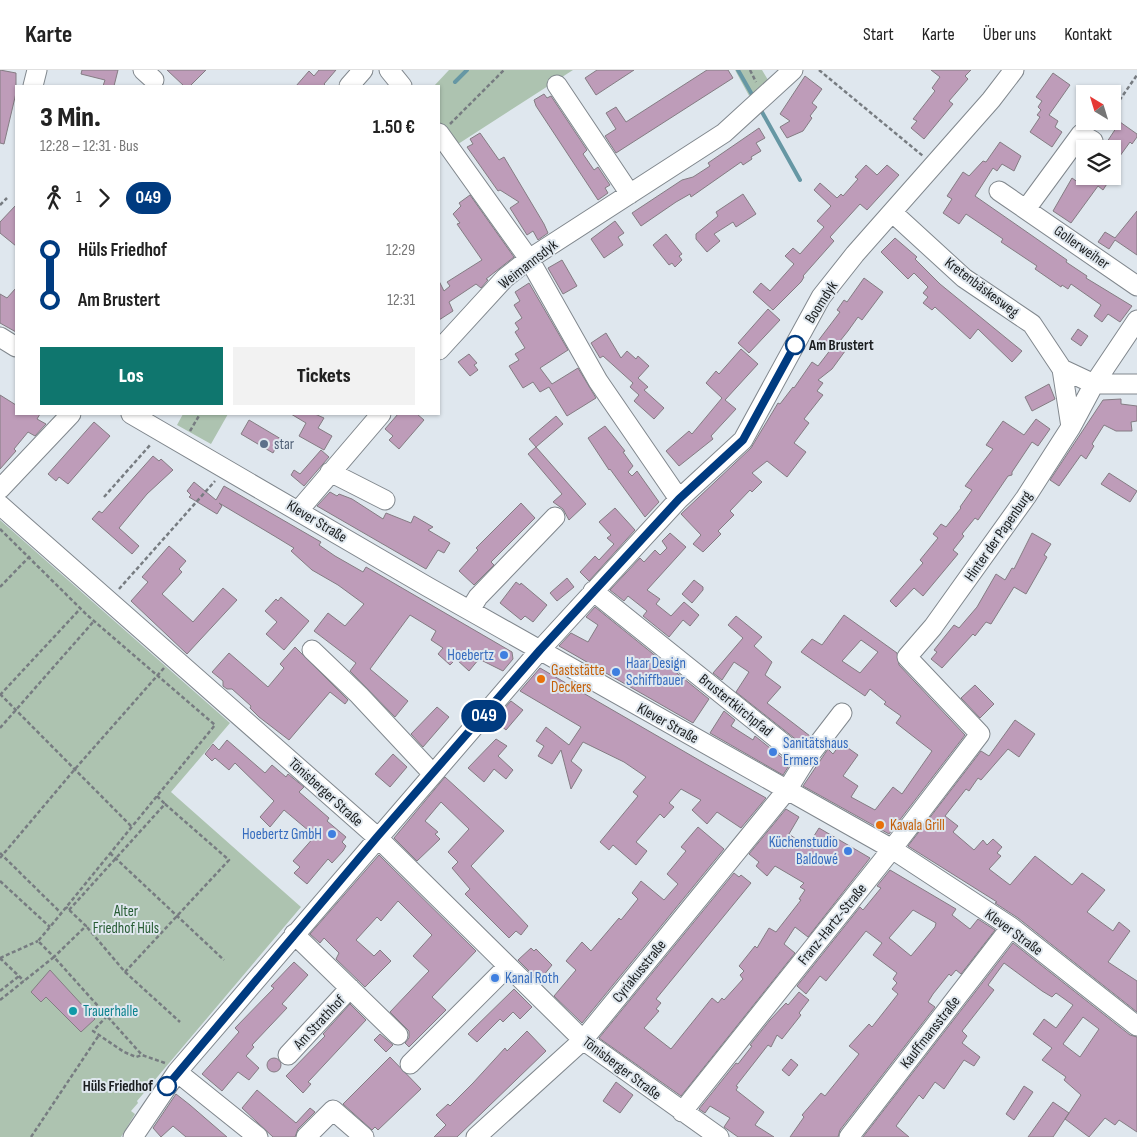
<!DOCTYPE html>
<html lang="de">
<meta charset="utf-8">
<style>
:root{--surface:#fff;--page:#f2f2f2;--text:#222;--muted:#767676;--line:#e0e0e0;--accent:#0f766e}
body{margin:0;font-family:"Sofia Sans Condensed",sans-serif;background:var(--page);color:var(--text);height:100vh;display:flex;flex-direction:column;font-size:19px;white-space:nowrap}
*{box-sizing:border-box;margin:0}
p{font-size:16px;color:var(--muted)}
.icon{flex:none;width:28px;height:28px;fill:none;stroke:currentColor;stroke-width:2;stroke-linecap:round;stroke-linejoin:round}
.map{position:relative;flex:1;overflow:hidden}
.drawer{position:absolute;left:15px;top:15px;width:425px;height:330px;display:flex;flex-direction:column;background:var(--surface);border-radius:0px;box-shadow:0 1px 4px #0004}
.drawer>*{flex:none}
.badge{padding:0 10px;border-radius:16px;font-size:18px;line-height:32px}
.needle{width:32px;rotate:322deg}
.controls{position:absolute;left:1076px;top:15px;display:grid;gap:10px}
.controls a{display:grid;place-items:center;width:45px;height:45px;border-radius:0px;background:var(--surface);box-shadow:0 1px 4px #0004;font-size:25px}
.map>.badge{position:absolute;translate:-50% -50%;box-shadow:0 0 0 2px #fff}
.legs{display:flex;align-items:center;gap:8px;height:55px;padding:0 25px;font-size:16px}
.legs p{margin-inline-start:auto}
.overview{display:flex;align-items:center;justify-content:space-between;height:85px;padding:0 25px}
h1{font-size:28px;font-weight:800;line-height:38px}
.button{display:flex;gap:10px;margin-top:auto;padding:10px 25px}
.button a{flex:1;height:58px;border-radius:0px;background:var(--accent);color:#fff;font-size:20px;font-weight:800;line-height:58px;text-align:center}
.button a+a{background:var(--page);color:var(--text)}
ul{padding:0 25px;list-style:none}
li{display:flex;align-items:center;gap:18px;height:50px;font-size:19px}
li i{display:grid;place-items:center;width:8px;height:100%;margin:0 6px;background:currentColor}
li i::after{content:'';width:12px;height:12px;margin:-6px;border:4px solid;border-radius:50%;background:var(--surface)}
li p{margin-inline-start:auto}
li:first-child i{background:linear-gradient(#0000 50%,currentColor 0)}
li:last-child i{background:linear-gradient(currentColor 50%,#0000 0)}
header{display:flex;align-items:center;gap:30px;box-sizing:border-box;height:70px;padding:0 25px;background:var(--surface);border-bottom:1px solid var(--line)}
header strong{font-size:24px}
nav{display:flex;gap:28px;margin-inline-start:auto;font-size:18px}
.map>svg:first-child{display:block}
</style>
<header>
<strong>Karte</strong>
<nav><a>Start</a><a>Karte</a><a>Über uns</a><a>Kontakt</a></nav>
</header>
<div class="map">
<svg width="1137" height="1067" viewBox="0 0 1137 1067">
<rect width="100%" height="100%" fill="#dfe7ee"/>
<path fill="#adc3b0" d="M449,0H573L455,76L439,54V16H434Z
M735,0H762L771,15L753,33Z
M183,344H228L211,374L177,355Z
M0,450L230,653L171,722L301,837L137,1031L138,1033L131,1041L135,1044L121,1067H0Z"/>
<g fill="none" stroke-linecap="round" stroke-linejoin="round">
<path stroke="#6697a4" stroke-width="4" d="M738,0L754,28
M455,12L467,0
M762,42L800,110"/>
</g>
<path fill="#be9cb9" stroke="#847c83" fill-rule="evenodd" d="M0,0L16,3V23L4,74L0,73Z
M82,0H118L114,16H103L105,10L81,4Z
M167,0H206L190,16H184Z
M319,0H336L324,14L326,16H296L309,1L314,6Z
M597,0H634L596,25L585,8Z
M707,0H728L733,8L616,83L605,66L616,59L606,43L616,37L626,52Z
M931,0H971L965,6L968,9L949,31L953,34L924,69L911,58L917,51L913,49L935,21L932,18L940,7Z
M1053,3L1070,15L1049,45L1058,51L1055,57L1062,62L1052,77L1030,62L1040,47L1037,45L1041,40L1038,37L1042,31L1036,27Z
M805,6L822,19L812,33L817,37L810,46L812,48L803,61L787,68L780,57L790,51L780,44Z
M544,24L547,28L551,26L587,80L583,84L594,100L598,97L610,115L605,118L608,123L598,130L536,36L534,30Z
M1120,52L1137,64V67L1132,74L1130,72L1112,97V79L1105,75Z
M759,58L765,68L756,73L761,81L751,87L752,89L743,95L741,92L691,127L690,124L676,132L641,156L632,143L682,110L693,107L710,96L708,93Z
M480,63L499,90L504,87L544,154L548,163L538,170L533,161L527,165L510,138L519,132L500,120L498,121L467,77L473,74L470,69Z
M1000,72L1021,86L1014,101L1002,94L997,101L993,98L975,126L1067,190L1066,192L1087,206L1086,208L1132,236L1120,252L1108,244L1102,252L1094,246L1101,235L1071,214L1068,219L1062,215L1061,217L1035,199L1037,196L1001,172L1003,169L966,144L959,154L943,143L952,129L947,126L963,102L969,106L983,91L986,92Z
M866,95L877,105L887,95L899,105L867,140L860,134L830,167L834,171L803,206L804,207L801,212L773,240L753,222L761,213L770,221L794,194L785,186L793,178L800,184L824,157L817,151L831,136L814,120L820,113L837,128L841,124L843,126L858,109L855,107Z
M1084,106H1112L1103,120L1098,116L1071,153L1053,141L1072,108L1079,113Z
M743,124L756,144L736,157L733,152L714,164L720,171L707,182L696,169V164L718,146L716,142Z
M470,125L514,187L486,209L488,210L481,218L476,214L449,232L453,241L439,250V211L444,221L450,216L447,212L482,190L457,154L460,153L453,144L461,136L459,133Z
M16,135V176L0,163V152Z
M1137,141V185L1115,170L1109,179L1098,172L1105,162L1115,168Z
M615,151L624,163L618,167L623,175L604,188L591,169Z
M666,164L682,184L679,186L682,190L675,197L672,193L669,195L653,175Z
M895,168L917,187L915,189L940,214L1022,281L1012,292L978,259L970,269L935,237L932,240L923,233L928,227L923,223L928,217L914,203L908,209L881,182Z
M562,190L577,216L563,224L548,198Z
M864,208L883,222L862,250L858,247L848,261L840,271L848,277L832,299L818,310L823,313L817,321L823,325L804,349L809,353L794,373L806,382L787,407L767,391L752,403L762,412L752,422L750,420L730,441L734,445L718,461L721,464L703,482L693,474L701,465L681,444L751,378L778,333L780,334L793,317L794,318L812,292L818,296L831,279L818,271L840,242L837,240L844,230L847,232Z
M529,213L568,280L540,298L552,314L578,298L596,328L567,346L549,317L540,322L533,312L523,318L509,296L519,290L515,284L525,278L515,262L519,259L515,253L522,248L514,235L520,231L515,222Z
M16,218V262L0,253V224L7,228Z
M768,239L780,250L749,283L738,273Z
M1078,259L1088,266L1081,276L1071,269Z
M606,263L621,288L627,281L636,289L638,286L649,296L638,308L648,317L644,320L664,338L654,349L634,331L639,325L630,317L633,313L603,286L600,288L591,273Z
M741,279L758,294L725,330L736,339L711,366L713,369L679,396L666,381L689,361L692,364L722,328L706,313L716,301L719,304Z
M469,284L477,293L474,295L478,300L470,306L458,292Z
M1049,314L1055,329L1032,341L1025,327Z
M0,325L16,335V344H40L37,349L46,354L35,366L28,362L14,379L16,381L0,399Z
M1121,329V334L1137,336V351L1131,352L1132,361H1116L1104,355L1092,374L1094,376L1086,389L1081,385L1059,416L1050,410L1103,330Z
M291,344H315L324,348L318,358L332,366L324,380L299,366L306,353Z
M398,344H417L424,350L399,379L389,370L393,366L385,359Z
M556,346L563,354L536,377L529,369Z
M1036,349L1050,359L1038,376L1032,372L1012,402V405L1008,406L978,450L975,448L962,464L964,466L953,480L958,484L923,526L914,518L896,537L890,531L923,493L920,490L938,468L933,464L941,454L946,457L961,438L960,437L972,420L965,416L993,379L986,375L1003,351L1024,365Z
M249,350L281,369L273,383L241,364Z
M94,352L110,366L68,414L59,407L56,411L48,404Z
M605,356L625,381L623,382L633,396L628,402L632,406L637,401L659,432L645,447L610,399L609,400L588,368Z
M536,377L586,434L569,450L563,439L553,432L562,424L528,384Z
M321,380L329,387L304,416L291,405L294,400L300,404Z
M153,386L159,391L161,389L173,400L147,424L119,458L139,476L132,484L92,449L99,441L102,443Z
M1109,403L1137,421L1130,432L1101,414Z
M194,412L216,430L224,416L321,472L319,475L335,486L363,502L366,497L512,582L513,589L503,601L479,589L469,601L456,589L450,595L438,584L443,578L431,570L436,561L410,545L370,599L408,631L395,647L350,601L356,593L314,561L328,543L345,556L364,534L338,515L312,500L291,481L294,478L276,467L219,433L222,436L217,444L189,427L191,425L187,421Z
M330,422L337,426L339,424L352,429L383,449L386,443L411,453L414,446L433,457L428,460L450,473L444,483L438,480L426,499L317,436Z
M521,433L535,448L491,492L494,495L474,515L459,501L478,480L476,478Z
M615,438L635,460L589,511L580,502L595,486L599,490L614,474L607,468L611,465L599,452Z
M670,463L686,477L647,520L660,529L656,534L671,546L684,532L699,545L690,556L683,550L669,567L643,546L647,541L628,526L624,531L610,520L640,488L644,492L655,480L660,485L667,478L662,471Z
M1032,463L1051,474L1044,485L1047,487L1026,524L1014,517L991,554L986,552L975,566L973,564L942,598L931,589L937,582L934,580L954,555L959,558L977,537L996,504L1005,510L1012,498L1014,499Z
M169,476L186,491L179,499L182,502L162,524L193,552L223,518L237,530L187,584L131,531L148,512L142,507Z
M567,508L574,517L557,531L550,523Z
M694,510L703,517V520L692,533L682,524Z
M516,512L520,515L521,513L547,535L533,552L525,546L521,550L500,533Z
M281,527L309,551L284,580L266,564L277,552L265,541L276,529L278,531Z
M595,537L709,629L693,653L559,576L571,563L588,572L598,555L586,547Z
M844,545L897,583L899,595L965,665L889,764L803,716L828,679L833,684L841,673L858,685L843,706L858,716L851,727L875,740L893,717L902,724L932,681L896,653L901,646L884,634L886,632L870,619L865,626L801,582L812,569L822,575ZM861,570L878,582L860,603L842,591Z
M736,546L762,567L754,576L772,592L765,605L781,617L767,633L810,666L803,675L736,622L749,602L734,592L722,610L713,603L743,568L728,555Z
M295,577L348,630L345,634L330,622L289,670L259,647L250,638L251,636L232,619H227L223,616V611L212,602L229,583L268,617L284,598L280,594Z
M540,598L704,693L766,728L741,758L717,742L707,754L692,740L701,730L681,719L669,733L674,737L664,748L660,744L636,772L647,781L636,795L613,775L609,780L600,772L638,726L633,722L646,707L624,692L583,672L571,691L582,700L571,719L561,680L552,694L538,686L544,676L536,671L546,657L569,675L581,657L520,621Z
M975,615L994,634L980,648L961,628Z
M511,631L523,640L506,660L494,650Z
M437,637L449,647L423,677L411,664Z
M724,641L735,650L731,656L753,670L755,666L790,694L783,705L710,663Z
M1015,650L1035,664L1019,687L1008,679L981,710L978,708L969,721L966,719L945,746L958,756L953,762L974,780L983,770L987,775L993,769L1002,777L997,783L1001,786L989,799L1010,815L1035,786L1072,815L1082,803L1105,820L1087,842L1113,861L1119,852L1130,861L1108,892L1137,911V942L1018,848L995,833L997,832L908,776L981,681L989,686Z
M496,669L507,676L498,686L513,700L506,709L494,699L484,712L468,698Z
M227,670L265,703L272,695L286,707L288,704L304,717L299,722L329,748L327,751L346,767L342,772L346,776L343,781L332,793L328,789L307,814L294,803L300,797L293,791L315,766L284,740L270,757L260,747L274,731L235,693L229,700L215,688L212,691L205,684L213,674L219,680Z
M393,684L407,697L390,717L375,704Z
M445,707L504,761L471,796L528,856L521,865L516,861L509,868L465,824L470,819L452,798L458,792L448,782L469,759L441,732L425,751L438,762L435,764L440,769L417,791L394,768Z
M786,739L799,747L789,764L807,777L819,758L870,788L808,867L795,857L784,874L795,883L681,1026L599,968L734,803L739,807L741,805L751,813L656,929L661,933L656,939L659,941L644,958L671,979L712,928L718,933L722,928L724,930L743,909L740,905L744,901L739,896L755,876L757,878L769,858L776,862L801,830L799,829L805,820L800,817L804,813L775,796L767,806L756,796L759,792L749,784Z
M698,757L724,779L582,953L554,926L576,900L566,891L582,872L591,881L619,848L621,850L638,829L632,823L641,811L664,830L678,814L667,804L686,781L681,777Z
M379,785L476,881L432,927L446,940L409,977L405,973L409,968V961L390,942L429,901L413,886L432,865L398,831L381,851L377,847L356,870L374,886L380,880L391,891L365,917L336,889L339,883L324,868L320,873L310,864Z
M890,800L956,839L952,845L970,859L978,849L995,860L961,904L956,900L951,906L949,904L933,924L928,932L935,937L840,1060L838,1067H790L804,1047L802,1045L821,1023L825,1026L859,984L849,976L869,954L872,957L898,924L892,919L897,913L893,909L897,903L873,885L882,873L866,861L826,911L820,906L806,924L797,916L860,837L863,840L881,818L877,816ZM913,840L936,853L935,857L911,886L889,868Z
M1013,873L1130,965L1137,967V1062L1119,1050L1115,1055L1105,1048L1089,1067L1065,1049L1081,1025L1064,1010L1066,1007L1042,990L1052,978L1033,964L1044,949L1056,958L1073,935L1056,923L1052,927L1042,921L1004,893L988,915L994,920L962,961L967,966L962,973L980,987L974,996L964,990L944,1019L935,1012L923,1029L919,1025L896,1056L909,1067H863ZM1083,947L1099,959L1080,987L1063,974Z
M531,878L534,881L536,879L552,895L539,911L518,890Z
M294,892L308,905L282,934L287,938L252,975L254,977L246,986L259,998L249,1010L238,1002L222,1021L202,1004L239,962L235,958L274,918L271,916Z
M50,900L95,949L81,962L46,927L41,932L31,922Z
M514,919L532,937L520,949L513,942L503,952L500,949L477,972L468,964Z
M799,922L809,930L799,943L801,945L782,969L777,965L771,977L768,975L736,1016L738,1017L736,1020L764,1042L755,1055L774,1067H738L724,1057L730,1048L710,1036L705,1043L699,1039L736,993L738,994L752,976L750,975L770,950L786,933L788,935Z
M350,934L366,950L310,1010L308,1012L311,1014L303,1023L286,1006L325,966L323,964Z
M527,961L546,981L457,1067H434L446,1055L436,1045L448,1034L450,1036L473,1013L505,978L507,981Z
M380,964L393,975L386,982L374,970Z
M390,987L421,1019L378,1060L375,1057L372,1060L343,1034Z
M267 995a7 7 0 1 1 14 0a7 7 0 1 1-14 0Z
M791,989L798,995L789,1006L782,1000Z
M616,1012L633,1025L620,1043L603,1031Z
M1024,1016L1033,1022L1014,1050L1006,1044Z
M257,1020L296,1053L310,1038L315,1042L298,1059L295,1067H273L242,1038Z
M176,1024L190,1035L227,1067H186L173,1056L161,1067L153,1058Z
M1053,1032L1069,1043L1053,1067H1028Z"/>
<g fill="none" stroke-linecap="round" stroke-linejoin="round">
<g stroke="#80878d" stroke-width="21">
<path id="minor" d="M143,0L154,10
M389,0L402,16
M557,15L630,124
M33,16L37,0
M349,16L363,0
M439,63L529,189L598,311L679,429
M999,121L1137,216
M1026,139L1081,64L1093,71L1087,79
M893,143L964,208L1032,254L1062,299L1071,357
M0,267L16,277
M439,280L505,208L529,189L724,63L793,0
M1062,299L1094,314H1137
M131,344L428,517L892,779L1011,857L1137,956
M330,402L385,430
M0,419L71,344
M0,435L377,767L583,970L719,1067
M299,440L381,344
M470,540L478,527L555,447
M312,580L359,625L433,704
M805,691L842,643
M294,864L398,965
M288,985L350,918
M410,994L508,896
M177,1002L258,1067
M682,1042L892,779L980,664L907,587L933,557L1026,427L1071,357L1094,314L1137,250
M133,1067L177,1002L540,580L679,429L743,370L821,227L855,184L991,30L1014,0
M306,1067L333,1040L364,1067
M476,1067L583,970L787,720L805,691L593,521
M849,1067L1011,857"/>
</g>
<path stroke="#777c81" stroke-width="2.5" stroke-dasharray="4 2.5" stroke-linecap="butt" d="M750,0L756,12
M819,0L923,86
M1112,41L1137,5
M450,54L504,0
M1100,59L1106,51
M0,135L7,128
M190,361L200,344
M104,427L151,374
M0,459L87,545L215,655L50,857L38,871L54,887L86,856L66,837
M0,517L30,486
M119,519L215,411
M0,624L132,757
M0,625L81,538
M0,658L94,551
M157,726L165,734
M0,783L61,843
M110,783L224,890
M0,788L75,699L164,598
M0,811L50,857
M69,840L165,734L229,790L125,902L86,856
M0,888L38,871
M0,890L1,889L24,911
M125,902L180,952
M0,921L19,906
M0,930L54,887L142,985L165,993
M107,946L93,961L124,982L136,987L142,985
M31,1067L99,965"/>
<use href="#minor" stroke="#fff" stroke-width="19"/>
</g>
<g fill="none" stroke-linecap="round" stroke-linejoin="round">
<g stroke="#fff" stroke-width="11">
<path id="line-1" d="M167,1016L377,767L540,580L679,429L743,370L795,275"/>
</g>
<use href="#line-1" stroke="#003b80" stroke-width="8"/>
</g>
<g fill="#fff" stroke="#003b80" stroke-width="2.5">
<circle cx="795" cy="275" r="9"/>
<circle cx="167" cy="1016" r="9"/>
</g>
<circle fill="#5c6f8a" stroke="#dfe7ee" stroke-width="2" cx="264" cy="374" r="5"/>
<g fill="#3f7fe0" stroke="#dfe7ee" stroke-width="2">
<circle cx="504" cy="585" r="5"/>
<circle cx="616" cy="602" r="5"/>
<circle cx="773" cy="682" r="5"/>
<circle cx="332" cy="764" r="5"/>
<circle cx="848" cy="781" r="5"/>
<circle cx="495" cy="908" r="5"/>
</g>
<g fill="#e8710a" stroke="#dfe7ee" stroke-width="2">
<circle cx="541" cy="609" r="5"/>
<circle cx="880" cy="755" r="5"/>
</g>
<circle fill="#0f9aa8" stroke="#dfe7ee" stroke-width="2" cx="73" cy="941" r="5"/>
<g text-anchor="middle" stroke-width="4" stroke-linejoin="round" paint-order="stroke">
<g font-size="15" fill="#1a1d1f" stroke="#dfe7ee">
<text transform="translate(1082 177) rotate(35)" y="5">Gollerweiher</text>
<text transform="translate(528 194) rotate(-38)" y="5">Weimannsdyk</text>
<text transform="translate(982 217) rotate(37)" y="5">Kretenbäskesweg</text>
<text transform="translate(821 232) rotate(-57)" y="5">Boomdyk</text>
<text transform="translate(317 451) rotate(31)" y="5">Klever Straße</text>
<text transform="translate(998 466) rotate(-55)" y="5">Hinter der Papenburg</text>
<text transform="translate(736 635) rotate(39)" y="5">Brustertkirchpfad</text>
<text transform="translate(668 653) rotate(29)" y="5">Klever Straße</text>
<text transform="translate(326 722) rotate(42)" y="5">Tönisberger Straße</text>
<text transform="translate(832 854) rotate(-51)" y="5">Franz-Hartz-Straße</text>
<text transform="translate(1014 862) rotate(36)" y="5">Klever Straße</text>
<text transform="translate(639 901) rotate(-51)" y="5">Cyriakusstraße</text>
<text transform="translate(319 952) rotate(-47)" y="5">Am Strathhof</text>
<text transform="translate(930 962) rotate(-52)" y="5">Kauffmansstraße</text>
<text transform="translate(622 998) rotate(37)" y="5">Tönisberger Straße</text>
</g>
<g font-size="15" font-weight="bold" fill="#1a1d1f" stroke="#dfe7ee" text-anchor="start">
<text x="809" y="280">Am Brustert</text>
<text x="153" y="1021" text-anchor="end">Hüls Friedhof</text>
</g>
<g font-size="15" fill="#4e5e75" stroke="#dfe7ee" text-anchor="start">
<text x="274" y="379">star</text>
</g>
<g font-size="15" fill="#366cbe" stroke="#dfe7ee" text-anchor="end">
<text x="494" y="590">Hoebertz</text>
<text x="626" y="598" text-anchor="start">Haar Design<tspan x="626" dy="17">Schiffbauer</tspan></text>
<text x="783" y="678" text-anchor="start">Sanitätshaus<tspan x="783" dy="17">Ermers</tspan></text>
<text x="322" y="769">Hoebertz GmbH</text>
<text x="838" y="777">Küchenstudio<tspan x="838" dy="17">Baldowé</tspan></text>
<text x="505" y="913" text-anchor="start">Kanal Roth</text>
</g>
<g font-size="15" fill="#c56008" stroke="#dfe7ee" text-anchor="start">
<text x="551" y="605">Gaststätte<tspan x="551" dy="17">Deckers</tspan></text>
<text x="890" y="760">Kavala Grill</text>
</g>
<g font-size="15" fill="#275c34" stroke="#dfe7ee">
<text x="126" y="846">Alter<tspan x="126" dy="17">Friedhof Hüls</tspan></text>
</g>
<g font-size="15" fill="#0d838f" stroke="#dfe7ee" text-anchor="start">
<text x="83" y="946">Trauerhalle</text>
</g>
</g>
</svg>
<div class="controls">
<a><svg class="needle" viewBox="-14 -14 28 28"><path d="M0-13l5 13h-10z" fill="#e53935"/><path d="M0 13l5-13h-10z" fill="#767676"/></svg></a>
<a><svg class="icon" aria-label="layers" viewBox="0 0 24 24"><path d="M12 4l9 5-9 5-9-5zM3 14l9 5 9-5"/></svg></a>
</div>
<b class="badge" style="left:484px;top:646px;background:#003b80;color:#fff">049</b>
<section class="drawer">
<div class="overview"><div><h1>3 Min.</h1><p>12:28 – 12:31 · Bus</p></div><b>1.50 €</b></div>
<div class="legs"><svg class="icon" aria-label="walk" viewBox="0 0 24 24"><circle cx="13" cy="4" r="2"/><path d="M13 8l-2 6 4 7M11 14l-3 7M7 12l3-4h3l4 4"/></svg>1<svg class="icon" aria-label="forward" viewBox="0 0 24 24"><path d="M9 5l7 7-7 7"/></svg><b class="badge" style="background:#003b80;color:#fff">049</b></div>
<ul>
<li><i style="color:#003b80"></i><b>Hüls Friedhof</b><p>12:29</p></li>
<li><i style="color:#003b80"></i><b>Am Brustert</b><p>12:31</p></li>
</ul>
<div class="button"><a>Los</a><a>Tickets</a></div>
</section>
</div>
